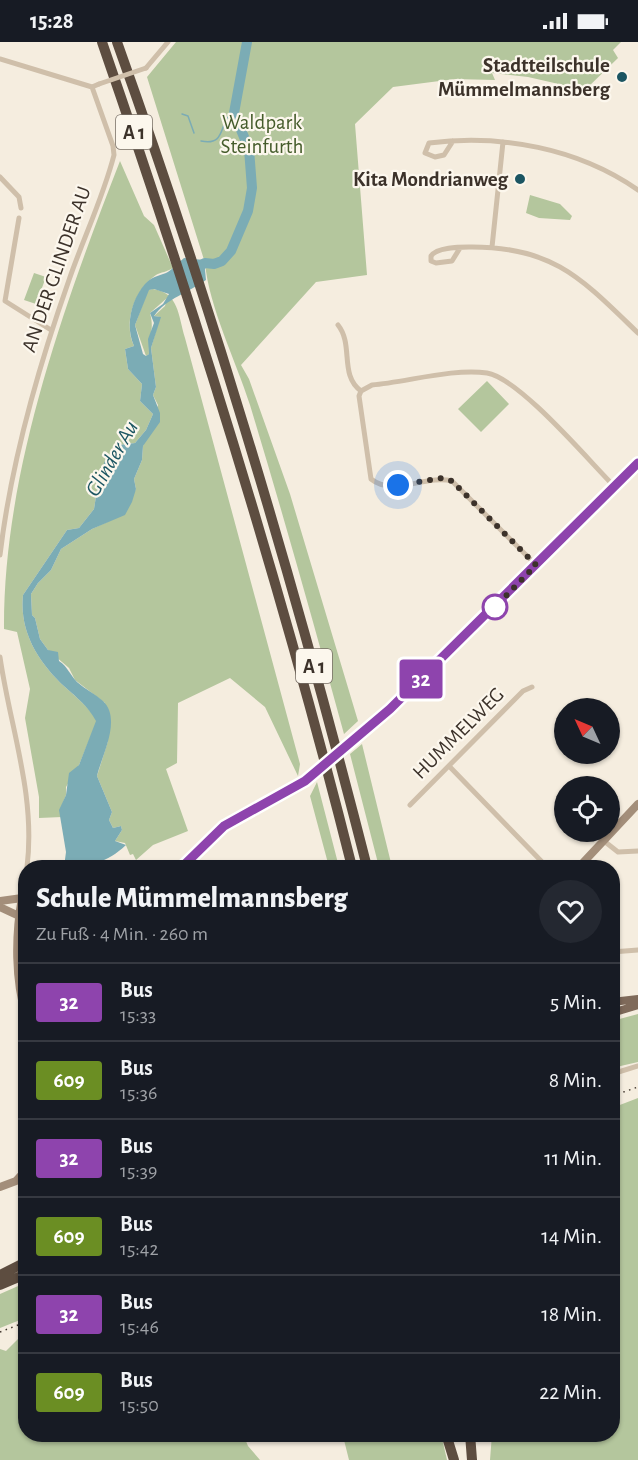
<!DOCTYPE html>
<html lang="de">
<meta charset="utf-8">
<style>
:root{--surface:#171b24;--page:#242831;--text:#f1f3f6;--muted:#9ea1a6;--line:#363941}
body{margin:0;font-family:"Alegreya Sans",sans-serif;background:var(--page);color:var(--text);height:100vh;display:flex;flex-direction:column;font-size:22px;white-space:nowrap}
*{box-sizing:border-box;margin:0}
p{font-size:20px;color:var(--muted)}
.icon{flex:none;width:33px;height:33px;fill:none;stroke:currentColor;stroke-width:2;stroke-linecap:round;stroke-linejoin:round}
.map{position:relative;flex:1;overflow:hidden}
.side{position:absolute;left:18px;top:818px;width:602px;height:582px;display:flex;flex-direction:column;background:var(--surface);border-radius:24px;box-shadow:0 2px 4px #0004}
.side>*{flex:none}
.badge{padding:0 12px;border-radius:4px;font-size:21px;line-height:39px}
.needle{width:39px;rotate:314deg}
.tools{position:absolute;left:554px;top:656px;display:grid;gap:12px}
.tools a{display:grid;place-items:center;width:66px;height:66px;border-radius:50%;background:var(--surface);box-shadow:0 2px 4px #0004;font-size:30px}
.you{position:absolute;width:30px;height:30px;margin:-15px;border:4px solid #fff;border-radius:50%;background:#1a73e8;box-shadow:0 0 0 9px #1a73e833}
.map>.badge{position:absolute;translate:-50% -50%;box-shadow:0 0 0 3px #fff}
.round{display:grid;place-items:center;flex:none;width:63px;height:63px;border-radius:32px;background:var(--page)}
.overview{display:flex;align-items:center;justify-content:space-between;height:102px;padding:0 18px}
h1{font-size:28px;font-weight:800;line-height:45px}
ul{padding:0;list-style:none}
li{display:flex;align-items:center;gap:18px;height:78px;padding:0 18px;border-top:2px solid var(--line)}
li div{flex:1}
li b{display:block;font-size:22px}
li em{font-style:normal}
li .badge{min-width:66px;font-weight:700;text-align:center}
.status{display:flex;justify-content:space-between;align-items:center;height:42px;padding:0 30px;background:var(--surface);direction:ltr}
.status svg{height:16px;fill:currentColor}
.map>svg:first-child{display:block}
</style>
<div class="status"><b>15:28</b><svg viewBox="0 0 49 12"><path d="M0 12V9h3v3zM5 12V6h3v6zM10 12V3h3v9zM15 12V0h3v12zM26 1h20v11H26zM47 4h2v5h-2z"/></svg></div>
<div class="map">
<svg width="638" height="1418" viewBox="0 0 638 1418">
<rect width="100%" height="100%" fill="#f5eddf"/>
<path fill="#b4c69d" d="M176,0H621L613,8L618,16L585,48L528,35L492,31L495,38L455,37L393,45L355,82L367,233L316,240L241,323L249,337L290,452L358,679L344,692C314,582 283,472 250,363C236,319 209,265 205,221L147,35Z
M120,119L144,174L154,183L173,226C167,230 161,230 156,233C134,248 123,281 134,304L125,307L128,327L142,342L140,359L153,372L146,388L135,401L119,403L102,426L104,431L99,435L94,467L79,486L67,488L23,553C19,590 39,621 65,645C77,656 89,665 97,679L79,723L66,745V753L60,768L62,775L39,776V755L25,676L30,647L17,590L4,587C3,431 64,263 120,119Z
M530,153L560,162L572,174L570,178L539,176L526,171Z
M34,231L46,235L36,262L24,258Z
M153,247C179,251 178,273 185,296L300,722L298,734L265,665L230,636L178,661L177,721L166,727L188,789L153,803L136,818L133,812L130,813L125,801L115,799L122,788L121,784L113,786L109,778L112,770L97,734L108,699L105,661L75,638L69,626L48,608L40,597L35,576L32,573L31,552L38,541L51,528L61,507L92,487L120,474L136,447L134,437L142,418L143,404L158,363L153,353L156,345L151,306L160,275L154,274L165,264L167,256L150,271C155,290 148,293 149,312L146,314L135,283L148,248Z
M487,339L509,362L481,390L458,367Z
M362,702L392,825H379L350,712Z
M317,740L339,825H329L310,754Z
M638,972V1020L612,1026V979Z
M638,1056V1418H490L492,1392H612V1066Z
M25,1241V1276L0,1286V1252Z
M25,1290L26,1392H243L248,1404L260,1418H0V1307L6,1309Z
M337,1392H441L447,1418H349L344,1398Z"/>
<path fill="#7bacb5" fill-rule="evenodd" d="M184,216L204,218L206,238C188,251 167,256 154,274L161,275L151,306L156,345L153,353L160,371V380L143,404L142,418L134,437L136,447L132,460L125,473L92,487L61,507L51,528L38,541L31,552L32,573L35,576L40,597L48,608L58,610L59,619C68,625 70,633 77,640C85,647 95,652 103,659C122,677 102,713 97,734L112,770L109,778L113,786L121,784L122,788L115,799L126,803C107,821 89,825 64,825L66,810L59,768L66,753L69,731L79,723L96,679C88,664 77,656 65,645C39,621 19,590 23,553L67,488L79,486L94,467L99,435L104,431L102,426L107,414L113,412L119,403L135,401L146,388L153,372L140,359L142,342L128,327L125,307L134,304C125,284 131,258 145,242C151,235 158,234 166,231C172,228 179,220 184,216ZM154,247L169,252L163,262L150,271L154,281L148,297L149,312L146,314L143,312L135,283L149,248Z"/>
<g fill="none" stroke-linecap="round" stroke-linejoin="round">
<path stroke="#7bacb5" stroke-width="1.5" d="M182,72L188,74L194,91
M201,99C224,104 220,85 228,75L236,77"/>
<path stroke="#7bacb5" stroke-width="10" d="M192,228L205,221L214,222L222,219L231,209L248,169L252,146L249,107L234,71L247,0"/>
<path stroke="#cfbfaa" stroke-width="5" d="M0,17L92,45
M146,26L168,0
M453,99L444,113L435,115L425,111L429,101C501,92 578,106 638,148
M0,135L19,155L21,166
M19,176L5,259L51,288
M492,205L503,100
M460,206L452,219L436,221L431,219V214C437,205 459,205 469,205C553,204 582,237 638,291
M338,283C354,303 339,333 361,349L359,354L371,437C393,455 427,432 452,439L536,523
M361,349L372,343C407,340 453,326 487,331C519,336 589,419 614,444
M0,513C11,420 38,326 69,238C83,197 103,156 114,113L113,104L92,45L99,42
M0,615C10,685 36,753 27,825
M449,724L547,825
M410,763L523,649L532,645
M604,799L618,810L638,809
M22,856L26,834
M612,910L638,908
M612,1032L638,1024"/>
<path stroke="#a38e7a" stroke-width="8" d="M355,697L466,594L638,421
M182,825L224,784L290,749L309,736
M579,825L638,762
M0,859L22,856C15,894 15,938 26,974
M0,865L19,874
M0,1145L16,1139L26,1128"/>
<path stroke="#7f6a5a" stroke-width="8" d="M612,960L638,957
M612,971L638,963"/>
<path stroke="#5d4d40" stroke-width="10" d="M102,0C196,272 282,546 352,825
M117,0C214,271 296,546 367,825
M0,1233L26,1220
M0,1243L26,1232
M446,1392L454,1418
M470,1392L472,1418"/>
<path stroke="#3c322a" stroke-width="1.5" stroke-dasharray="1.5 4.5" stroke-linecap="butt" d="M612,1054L638,1045
M0,1290L26,1280"/>
<path stroke="#cfbfaa" stroke-width="5" d="M99,42L146,26"/>
<path stroke="#a38e7a" stroke-width="8" d="M309,736L355,697"/>
</g>
<g fill="none" stroke-linecap="round" stroke-linejoin="round">
<g stroke="#fff" stroke-width="14">
<path id="line" d="M182,825L224,784L305,739L390,667L638,421"/>
</g>
<use href="#line" stroke="#8e44ad" stroke-width="9"/>
<path stroke="#3c322a" stroke-width="6" stroke-dasharray="0 10.8" d="M398,443L443,436L452,439L536,523L495,565"/>
</g>
<g fill="#1b5562" stroke="#fcf7ed" stroke-width="2">
<circle cx="622" cy="35" r="6"/>
<circle cx="520" cy="137" r="6"/>
</g>
<circle fill="#fff" stroke="#8e44ad" stroke-width="3" cx="495" cy="565" r="12"/>
<g text-anchor="middle" stroke-width="4.5" stroke-linejoin="round" paint-order="stroke">
<g fill="#fcf7ed" stroke="#766d64" stroke-width="1.5">
<rect x="116" y="73" width="36" height="34" rx="4.5"/>
<rect x="296" y="607" width="36" height="34" rx="4.5"/>
</g>
<g font-size="20" font-weight="bold" fill="#3c322a">
<text x="134" y="97">A 1</text>
<text x="314" y="631">A 1</text>
</g>
<g font-size="21" font-weight="bold" fill="#3c322a" stroke="#fcf7ed" text-anchor="end">
<text x="610" y="30">Stadtteilschule<tspan x="610" dy="24">Mümmelmannsberg</tspan></text>
<text x="508" y="144">Kita Mondrianweg</text>
</g>
<g font-size="21" fill="#455c2b" stroke="#fcf7ed">
<text x="262" y="87">Waldpark<tspan x="262" dy="24">Steinfurth</tspan></text>
</g>
<g font-size="21" fill="#3c322a" stroke="#fcf7ed">
<text transform="translate(56 227) rotate(-71)" y="7">AN DER GLINDER AU</text>
<text transform="translate(458 691) rotate(-45)" y="7">HUMMELWEG</text>
</g>
<g font-size="22" font-style="italic" fill="#1b5562" stroke="#fcf7ed">
<text transform="translate(111 416) rotate(-60)" y="8">Glinder Au</text>
</g>
</g>
</svg>
<div class="tools">
<a><svg class="needle" viewBox="-14 -14 28 28"><path d="M0-13l5 13h-10z" fill="#e53935"/><path d="M0 13l5-13h-10z" fill="#9ea1a6"/></svg></a>
<a><svg class="icon" aria-label="locate" viewBox="0 0 24 24"><circle cx="12" cy="12" r="6"/><path d="M12 2v4M12 18v4M2 12h4M18 12h4"/></svg></a>
</div>
<div class="you" style="left:398px;top:443px"></div>
<b class="badge" style="left:421px;top:637px;background:#8e44ad;color:#fff">32</b>
<section class="side">
<div class="overview"><div><h1>Schule Mümmelmannsberg</h1><p>Zu Fuß · 4 Min. · 260 m</p></div><a class="round"><svg class="icon" aria-label="heart" viewBox="0 0 24 24"><path d="M12 20l-8-8c-3-5 5-10 8-4 3-6 11-1 8 4z"/></svg></a></div>
<ul>
<li><span class="badge" style="background:#8e44ad;color:#fff">32</span><div><b>Bus</b><p>15:33</p></div><em>5 Min.</em></li>
<li><span class="badge" style="background:#6b8e23;color:#fff">609</span><div><b>Bus</b><p>15:36</p></div><em>8 Min.</em></li>
<li><span class="badge" style="background:#8e44ad;color:#fff">32</span><div><b>Bus</b><p>15:39</p></div><em>11 Min.</em></li>
<li><span class="badge" style="background:#6b8e23;color:#fff">609</span><div><b>Bus</b><p>15:42</p></div><em>14 Min.</em></li>
<li><span class="badge" style="background:#8e44ad;color:#fff">32</span><div><b>Bus</b><p>15:46</p></div><em>18 Min.</em></li>
<li><span class="badge" style="background:#6b8e23;color:#fff">609</span><div><b>Bus</b><p>15:50</p></div><em>22 Min.</em></li>
</ul>
</section>
</div>
